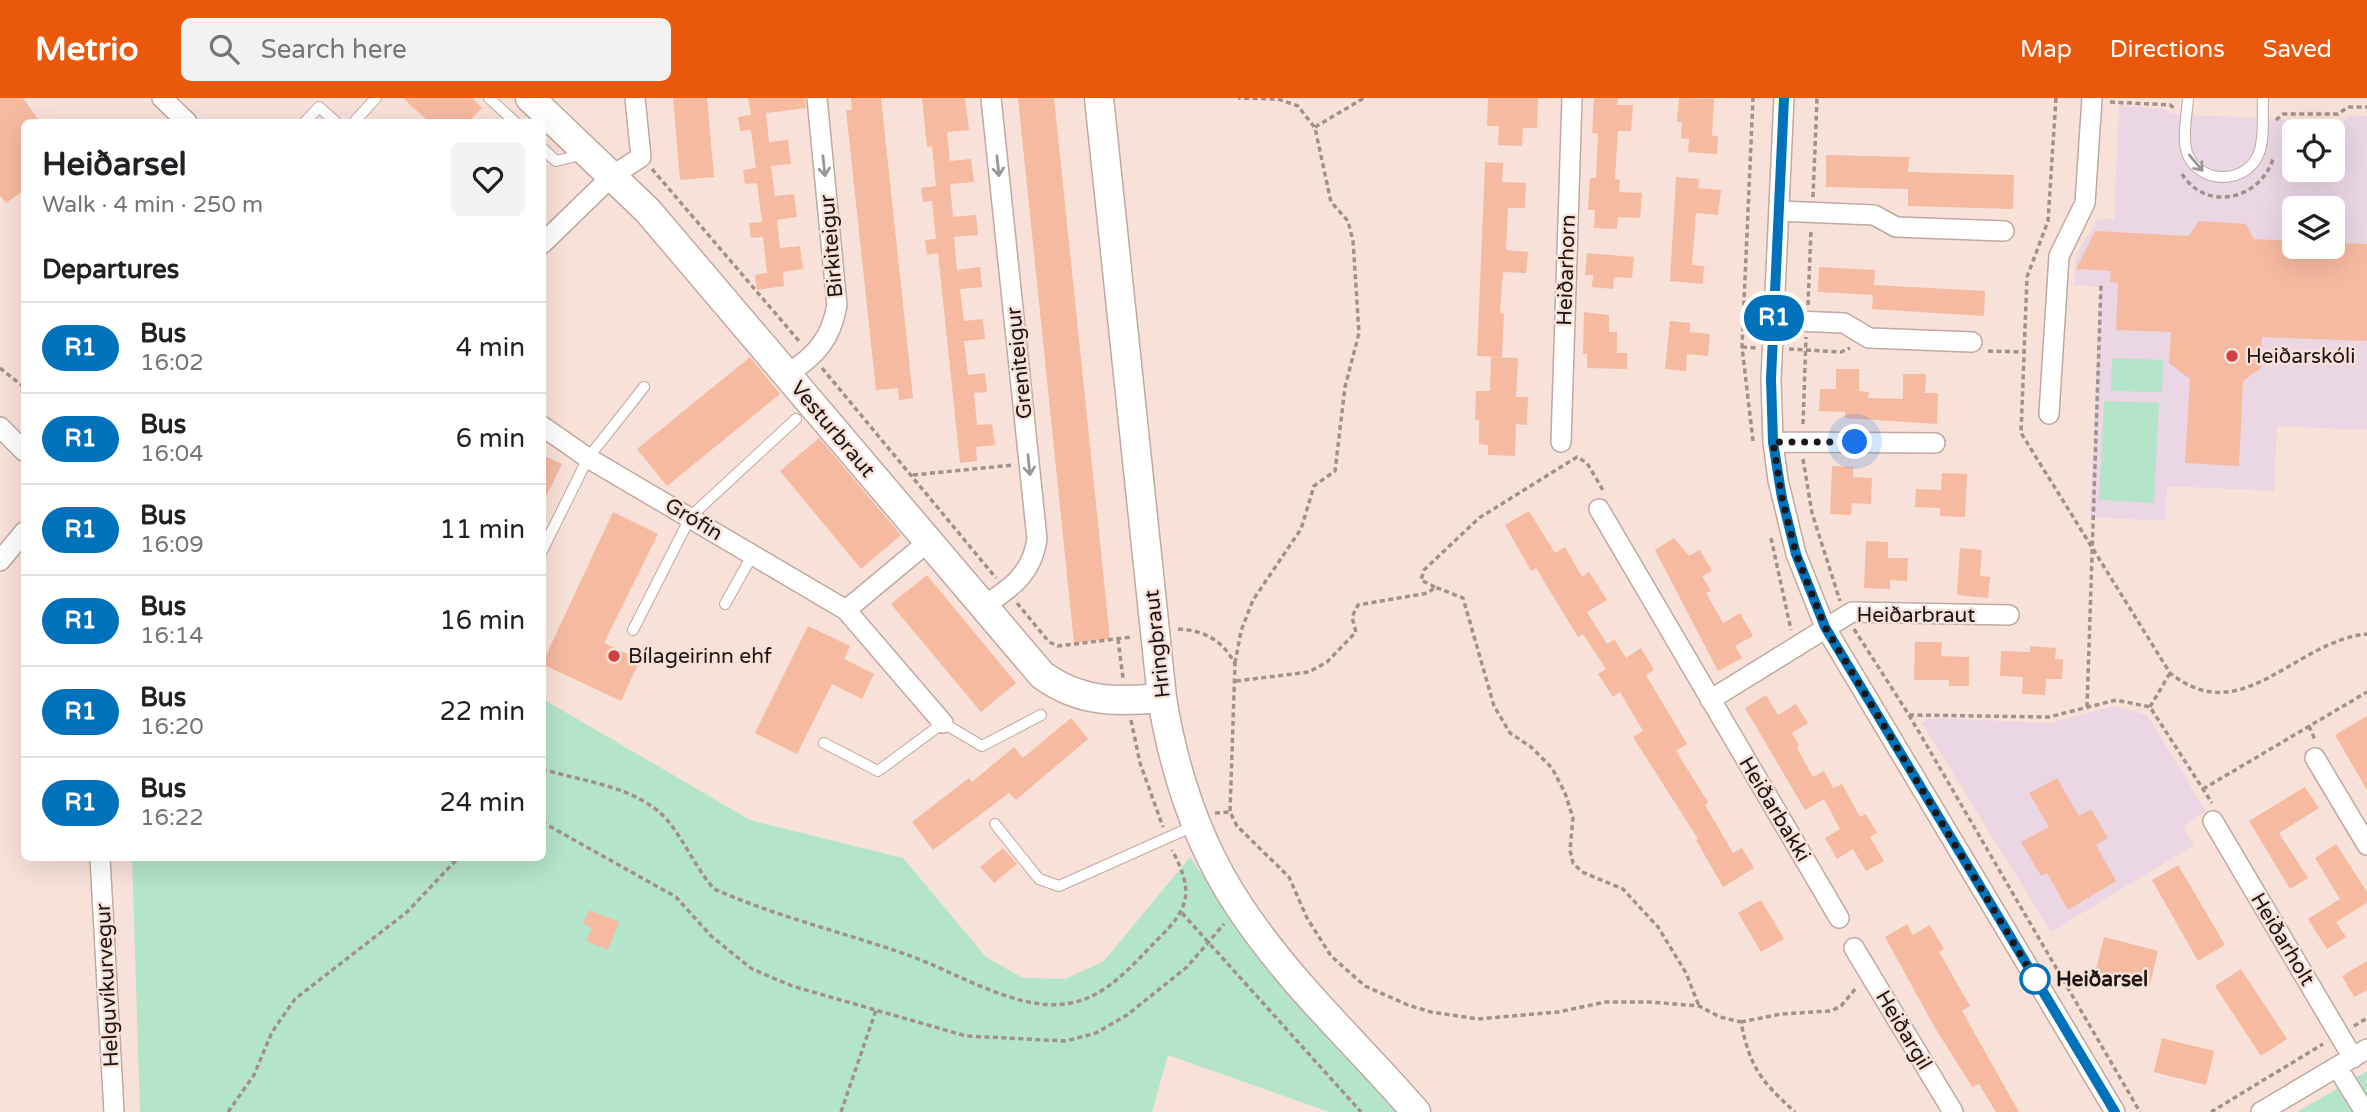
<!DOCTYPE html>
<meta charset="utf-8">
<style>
:root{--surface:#fff;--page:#f2f2f2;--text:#202124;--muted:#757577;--line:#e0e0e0;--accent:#ea580c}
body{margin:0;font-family:"Varela Round",sans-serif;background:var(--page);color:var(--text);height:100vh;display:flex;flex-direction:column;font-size:26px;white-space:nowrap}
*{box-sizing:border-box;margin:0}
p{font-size:23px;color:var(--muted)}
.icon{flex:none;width:38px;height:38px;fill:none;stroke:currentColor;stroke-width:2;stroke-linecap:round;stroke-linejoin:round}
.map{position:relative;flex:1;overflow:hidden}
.details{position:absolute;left:21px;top:21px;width:525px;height:742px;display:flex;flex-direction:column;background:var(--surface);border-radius:10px;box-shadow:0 7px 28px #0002}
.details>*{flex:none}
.badge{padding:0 14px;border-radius:23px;font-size:24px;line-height:46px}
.tools{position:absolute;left:2282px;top:21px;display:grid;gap:14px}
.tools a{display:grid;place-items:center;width:63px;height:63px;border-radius:10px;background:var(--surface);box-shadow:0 7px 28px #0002;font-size:35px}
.you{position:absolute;width:35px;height:35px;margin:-18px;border:5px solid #fff;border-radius:50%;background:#1a73e8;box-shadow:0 0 0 10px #1a73e833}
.map>.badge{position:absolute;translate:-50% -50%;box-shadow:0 0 0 4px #fff}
h2{padding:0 21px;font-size:26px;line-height:63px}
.round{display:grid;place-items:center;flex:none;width:74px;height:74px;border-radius:10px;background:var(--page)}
.head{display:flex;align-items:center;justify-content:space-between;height:119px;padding:0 21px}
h1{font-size:33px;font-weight:700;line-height:52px}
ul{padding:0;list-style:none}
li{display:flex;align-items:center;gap:21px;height:91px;padding:0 21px;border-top:2px solid var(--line)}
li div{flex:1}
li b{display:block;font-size:26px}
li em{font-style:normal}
li .badge{min-width:77px;font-weight:700;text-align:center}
header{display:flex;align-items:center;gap:42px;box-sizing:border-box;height:98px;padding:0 35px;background:var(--accent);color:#fff}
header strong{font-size:33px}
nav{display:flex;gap:38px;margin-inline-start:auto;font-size:24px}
.search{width:490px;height:63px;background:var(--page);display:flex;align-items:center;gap:18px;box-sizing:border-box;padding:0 24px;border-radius:10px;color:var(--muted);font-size:26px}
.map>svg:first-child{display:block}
</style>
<header>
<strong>Metrio</strong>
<div class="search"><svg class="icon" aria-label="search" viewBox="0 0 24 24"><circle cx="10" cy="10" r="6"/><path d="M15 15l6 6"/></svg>Search here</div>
<nav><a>Map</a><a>Directions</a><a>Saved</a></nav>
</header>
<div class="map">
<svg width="2367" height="1014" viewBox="0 0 2367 1014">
<rect width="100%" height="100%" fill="#f8e1d8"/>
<path fill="#ebd6e4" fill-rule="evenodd" d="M2119,7L2165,11L2171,16L2344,24L2349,17L2367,18V332L2277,328L2274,393L2167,388L2165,423L2090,419L2100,189L2074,187L2076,156L2098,121H2114ZM2294,33H2333V72H2294ZM2294,110H2333V149H2294Z
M2115,608L2147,617L2206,713L2183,728L2194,747L2051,834L1922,625L1930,620L2049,625Z"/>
<path fill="#b4e4c9" d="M2112,260L2163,262L2162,294L2111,293Z
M2104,303L2159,305L2154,405L2099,402Z
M543,601L750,722L903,760L986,859L1023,880L1065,881L1104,863L1190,759L1246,840L1400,1014H1329L1168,957L1152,1014H140L132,760H542Z
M2367,973V1014H2297Z"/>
<path fill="#f6baa0" d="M0,0H23L40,24H24V92L6,105L0,97Z
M403,0H472L482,10L468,24H429Z
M673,0H707L714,79L680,82Z
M748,0H805L806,10L766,15L769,44L788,42L791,66L771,68L775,98L794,96L797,119L777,122L780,150L800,148L803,171L783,174L784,188L757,192L755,177L767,175L763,139L751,140L749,125L762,124L757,85L745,86L743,72L756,70L751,32L740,33L738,19L751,17Z
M851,0H881L913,300L899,302L898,290L876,292L846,12H852Z
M922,0H965L969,32L947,34L950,63L971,61L974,84L950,86L953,119L976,117L978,137L954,139L957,172L980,169L982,189L960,191L964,223L983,221L985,241L964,243L968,277L985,275L987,294L974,295L977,327L992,326L995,347L976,349L977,363L960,365L938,155L927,157L925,142L936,141L932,103L923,104L921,90L936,88L932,48L927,49Z
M1018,0H1054L1110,541L1074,545Z
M1488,0H1538L1537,30H1523L1522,48L1498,47L1499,28H1487Z
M1594,0H1618L1617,7H1633L1631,33H1618L1615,81L1620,82L1619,94L1642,95L1640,120L1618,119L1617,131L1594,130L1595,112H1588L1590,80H1596L1598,36L1592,35Z
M1679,0L1714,1L1712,38H1718L1717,56L1688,54L1689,41L1681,40L1682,24H1677Z
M1826,57L1909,59L1908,74L2014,77L2013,111L1908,108V91L1826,89Z
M1485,64L1503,65L1502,84L1526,85L1525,110H1508L1506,152L1528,154L1526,175L1503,174L1500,215L1504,216L1502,259L1477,258Z
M1676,79L1699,81L1698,90L1721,92L1718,117L1696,115L1692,167L1704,168L1703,186L1670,183Z
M2199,123L2246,126L2254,141L2294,143V149H2333V145L2367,146V243L2262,239L2261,270L2243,283L2239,368L2185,365L2190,281L2169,265L2171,234L2116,232L2118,185L2110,184L2111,173L2076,171L2095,133L2189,138Z
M1587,155L1634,159L1632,180L1614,179L1613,191L1592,189L1593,177H1585Z
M1819,169L1875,172L1874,187L1985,193L1984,218L1872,211L1873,197L1818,194Z
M1584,214L1609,217V234H1617V255H1627V271L1587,270V256H1583Z
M1670,223L1690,225V234L1710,236L1708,258L1687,256L1686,273L1665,271Z
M750,259L780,296L667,388L637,351Z
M1491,259L1518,260L1516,299H1528L1527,327L1516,326L1515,358L1488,357V347L1479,346V322H1475L1476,293H1490Z
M1836,271H1859V293L1869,294L1868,300L1903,301V276H1926L1925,295H1938L1937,326L1845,320V314L1819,313L1820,291H1836Z
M819,340L901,437L861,471L780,373Z
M542,357L562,366L542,407Z
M1832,368L1853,369V379L1872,380L1871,406L1852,405L1851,417L1830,416Z
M1942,375L1967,376L1965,419L1940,418V410L1915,409L1916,391L1941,392Z
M1529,413L1555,455L1565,449L1582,479L1589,474L1607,502L1587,514L1607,546L1614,541L1626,560L1641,550L1654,572L1646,577L1687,646L1676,653L1708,704L1705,707L1733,755L1742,750L1754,770L1723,789L1696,742L1698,741L1633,639L1643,633L1620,594L1613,599L1598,576L1606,571L1583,536L1578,539L1536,470L1531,473L1505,427Z
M613,414L658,436L604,545L640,562L621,603L542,566Z
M1674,440L1689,458L1700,452L1712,473L1702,478L1711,493L1706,495L1723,525L1740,515L1753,538L1735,548L1742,560L1718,573L1655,452Z
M1866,443L1888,444V460H1908L1907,483L1890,482V491L1864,490Z
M1960,450L1982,452L1980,478L1990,479L1988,500L1957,497Z
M927,477L1016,585L981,614L891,506Z
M808,528L850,548L844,561L874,576L862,601L832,586L797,656L755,635Z
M1915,544H1942L1941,558L1969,559V588H1949V582H1914Z
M2030,548L2056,550L2055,561H2063L2062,581H2046L2045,597L2022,596L2023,579L2000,578L2001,553L2030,554Z
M1766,597L1778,617L1796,606L1808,625L1792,635L1799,648L1797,650L1813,679L1824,673L1833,690L1842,686L1860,719L1866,716L1877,735L1870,739L1884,763L1866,773L1853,751L1837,761L1825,740L1840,731L1824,701L1805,712L1745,610Z
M2367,618V692L2335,637Z
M1071,620L1088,641L1016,702L1009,695L933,752L912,724L969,680L972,684L1014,649L1023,660Z
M2057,680L2079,718L2091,711L2108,740L2096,747L2116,783L2068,812L2047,775L2041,778L2021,744L2049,729L2029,695Z
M2305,689L2319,710L2279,735L2308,780L2290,791L2249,723Z
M2336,746L2367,794V805L2336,824L2346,839L2327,851L2308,821L2340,801L2315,760Z
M1003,750L1017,766L994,785L980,769Z
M2178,767L2225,847L2198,863L2152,782Z
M1761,802L1784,841L1761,854L1738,815Z
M589,812L619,824L608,852L586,843L592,830L583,826Z
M1907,826L1913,837L1930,827L1944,851L1939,854L1970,908L1962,913L2019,1014H1996L1979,986L1972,989L1934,928L1885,839Z
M2104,839L2158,853L2149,890L2095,876Z
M2367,863V892L2354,899L2342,878Z
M2241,871L2287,941L2261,958L2215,888Z
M2162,940L2214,953L2206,987L2154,974Z"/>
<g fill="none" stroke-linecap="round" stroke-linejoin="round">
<g stroke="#bfa9a0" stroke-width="12">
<path id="lane" d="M489,0L515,24
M2188,0C2187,17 2182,38 2187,55C2199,87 2247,87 2259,55C2265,39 2262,17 2263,0
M305,24L319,9L336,24
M354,24L376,0
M542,50L556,63L584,56
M542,453L588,360L644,289
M725,506L753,456
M633,532L691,418L796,321
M824,645L878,673L943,625L982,648L1041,617
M995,726L1039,781L1059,788L1196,727"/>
</g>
<g stroke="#bfa9a0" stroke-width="22">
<path id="street" d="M162,0L187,24
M1784,0L1771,281L1773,344L1778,382L1796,456L1825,529L2115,1014
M1779,113L1874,117L1896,129L2004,133
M542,146L612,78L641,59L635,0
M1774,222L1844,225L1869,240L1972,244
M787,276C816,258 831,241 837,207L817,0
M2049,316L2059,158L2085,105L2092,0
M542,328L588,360L846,512L943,625
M0,329L24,353
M1561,344L1572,0
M1773,344L1935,345
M1599,411L1839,820
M0,463L24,434
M984,508C1011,490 1032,476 1037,441L991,0
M846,512L929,443
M1710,602L1852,514L2009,517
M2315,660L2367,747
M2213,723L2353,960
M100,760L114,1014
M1854,850L1953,1014
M2337,969L2365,1014
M2261,1014L2367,951"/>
</g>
<g stroke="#bfa9a0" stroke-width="31">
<path id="secondary" d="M530,0L648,113L1042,577C1080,605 1117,604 1162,600
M1099,0L1162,600C1174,674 1197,745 1239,808C1288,883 1357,946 1416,1014"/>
</g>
<path stroke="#a2918a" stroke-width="3.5" stroke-dasharray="5 3.5" stroke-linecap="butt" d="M2056,0L2048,123L2027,179L2021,335L2170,575C2242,633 2294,543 2367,536
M2110,4L2170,7L2174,10
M2276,22L2283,16H2338L2348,9H2367
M1315,29L1364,0
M652,71L799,243
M2182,76C2207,115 2260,101 2273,61
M1813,99L1817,0
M1808,207L1811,131
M1742,249L1757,250
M1789,251L1841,254L1850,250
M1988,253L2024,254
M0,270L24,289
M822,270L996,480
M1803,326L1806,239
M1753,343L1742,249L1753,0
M1803,361L1812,415L1840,503
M913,377L1013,367
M1771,440L1791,532
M1435,489L1421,482L1424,472L1479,420L1577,359L1587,365L1604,394
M1017,505L1049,544L1058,548L1132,539
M1178,531C1203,532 1223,542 1235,566L1230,714L1237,728L1289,779L1307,820L1331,858L1365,888L1408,907L1431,914L1478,921L1558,914L1606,904H1650L1699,908L1720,919L1741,924C1750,970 1761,983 1795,1014
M1854,531L1909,617L2140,1014
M1118,541L1123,580
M1235,565L1241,533L1253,502L1301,431L1314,388L1335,373L1345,289L1359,235L1353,143L1348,123L1331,104L1315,30L1298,8L1278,1L1238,0
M1236,583L1309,574L1327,564L1356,534L1352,519L1358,507L1428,495L1435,489L1463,500L1494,608L1510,635L1531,649L1552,670L1565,695L1573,720L1570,752L1573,765L1582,774L1623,791L1658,829L1686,875L1699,908
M2087,609L2101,186
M2150,609L2170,575
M1909,617L2049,619L2116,602L2150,609L2212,705
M1131,622L1140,665L1163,729
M2309,628L2315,642
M542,671C584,684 638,688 668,723C685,744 696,770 714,791C775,818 842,834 905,856C953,872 1019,916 1071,905C1108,898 1134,865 1159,840C1191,809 1193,791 1172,752
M2203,691L2367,594
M1215,715L1230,714
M542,724L676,799L711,838L752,871L792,888L966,938L1066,943L1096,935L1127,917L1187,869L1224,826
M1182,815L1361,1014
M1741,924L1781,916L1831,913L1841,908L1857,889
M2354,928L2367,920
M228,1014L254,977L272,934L295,901L407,814L458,760
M841,1014L876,912
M2211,1014L2323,946"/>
<use href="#lane" stroke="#fff" stroke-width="10"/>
<use href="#street" stroke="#fff" stroke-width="19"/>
<use href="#secondary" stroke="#fff" stroke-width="28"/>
</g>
<defs><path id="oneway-shaft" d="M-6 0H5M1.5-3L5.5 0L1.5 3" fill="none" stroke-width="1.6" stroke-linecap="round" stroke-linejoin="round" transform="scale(1.75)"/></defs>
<g stroke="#9a9695">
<use href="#oneway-shaft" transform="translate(2196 65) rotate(50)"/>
<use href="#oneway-shaft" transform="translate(824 68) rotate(84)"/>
<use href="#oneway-shaft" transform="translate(998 68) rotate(84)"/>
<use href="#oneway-shaft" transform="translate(1029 367) rotate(84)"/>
</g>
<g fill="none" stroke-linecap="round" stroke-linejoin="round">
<g stroke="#fff" stroke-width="16">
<path id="line" d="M1784,0L1771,281L1773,344L1782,400L1796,456L1825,529L2115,1014"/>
</g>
<use href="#line" stroke="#0072bc" stroke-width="10"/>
<path stroke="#1e1613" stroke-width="7" stroke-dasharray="0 12.6" d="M1855,344H1773L1782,400L1796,456L1825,529L2035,881"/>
</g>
<g fill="#d04144" stroke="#f8e1d8" stroke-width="2.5">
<circle cx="2232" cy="258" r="7"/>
<circle cx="614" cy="558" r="7"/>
</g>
<circle fill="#fff" stroke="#0072bc" stroke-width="3.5" cx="2035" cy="881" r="14"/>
<g text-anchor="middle" stroke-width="5" stroke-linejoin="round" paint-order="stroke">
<g font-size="21" fill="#1e1613" stroke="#f8e1d8">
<text transform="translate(831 148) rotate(-95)" y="7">Birkiteigur</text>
<text transform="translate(1566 172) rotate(-88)" y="7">Heiðarhorn</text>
<text transform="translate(1019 265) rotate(-96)" y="7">Greniteigur</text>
<text transform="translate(833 331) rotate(50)" y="7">Vesturbraut</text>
<text transform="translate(694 421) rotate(31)" y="7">Grófin</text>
<text x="1916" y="524">Heiðarbraut</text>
<text transform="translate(1157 546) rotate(-96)" y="7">Hringbraut</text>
<text transform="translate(1775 711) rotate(59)" y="7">Heiðarbakki</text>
<text transform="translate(2283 841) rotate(59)" y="7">Heiðarholt</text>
<text transform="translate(107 887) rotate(-93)" y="7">Helguvíkurvegur</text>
<text transform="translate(1904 932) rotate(59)" y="7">Heiðargil</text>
</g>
<g font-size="21" fill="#1e1613" stroke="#f8e1d8" text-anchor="start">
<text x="2246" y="265">Heiðarskóli</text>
<text x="628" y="565">Bílageirinn ehf</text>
</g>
<g font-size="21" font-weight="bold" fill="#1e1613" stroke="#f8e1d8" text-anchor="start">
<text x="2056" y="888">Heiðarsel</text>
</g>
</g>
</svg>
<div class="tools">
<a><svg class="icon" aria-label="locate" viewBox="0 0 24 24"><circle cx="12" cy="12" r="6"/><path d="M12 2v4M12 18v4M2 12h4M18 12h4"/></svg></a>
<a><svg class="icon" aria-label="layers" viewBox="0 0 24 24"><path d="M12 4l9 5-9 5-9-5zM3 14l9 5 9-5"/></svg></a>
</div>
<div class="you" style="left:1855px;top:344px"></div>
<b class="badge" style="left:1774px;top:220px;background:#0072bc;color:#fff">R1</b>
<section class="details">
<div class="head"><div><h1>Heiðarsel</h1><p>Walk · 4 min · 250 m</p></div><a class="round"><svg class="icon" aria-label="heart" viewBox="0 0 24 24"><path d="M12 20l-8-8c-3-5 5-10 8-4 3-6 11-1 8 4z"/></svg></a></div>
<h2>Departures</h2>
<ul>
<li><span class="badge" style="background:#0072bc;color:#fff">R1</span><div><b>Bus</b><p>16:02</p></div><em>4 min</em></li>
<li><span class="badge" style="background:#0072bc;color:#fff">R1</span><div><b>Bus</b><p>16:04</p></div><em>6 min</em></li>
<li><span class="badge" style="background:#0072bc;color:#fff">R1</span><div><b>Bus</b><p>16:09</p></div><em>11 min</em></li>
<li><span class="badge" style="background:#0072bc;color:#fff">R1</span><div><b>Bus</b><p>16:14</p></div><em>16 min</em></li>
<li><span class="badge" style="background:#0072bc;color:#fff">R1</span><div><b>Bus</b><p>16:20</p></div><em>22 min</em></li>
<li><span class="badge" style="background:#0072bc;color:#fff">R1</span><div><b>Bus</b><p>16:22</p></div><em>24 min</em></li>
</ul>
</section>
</div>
